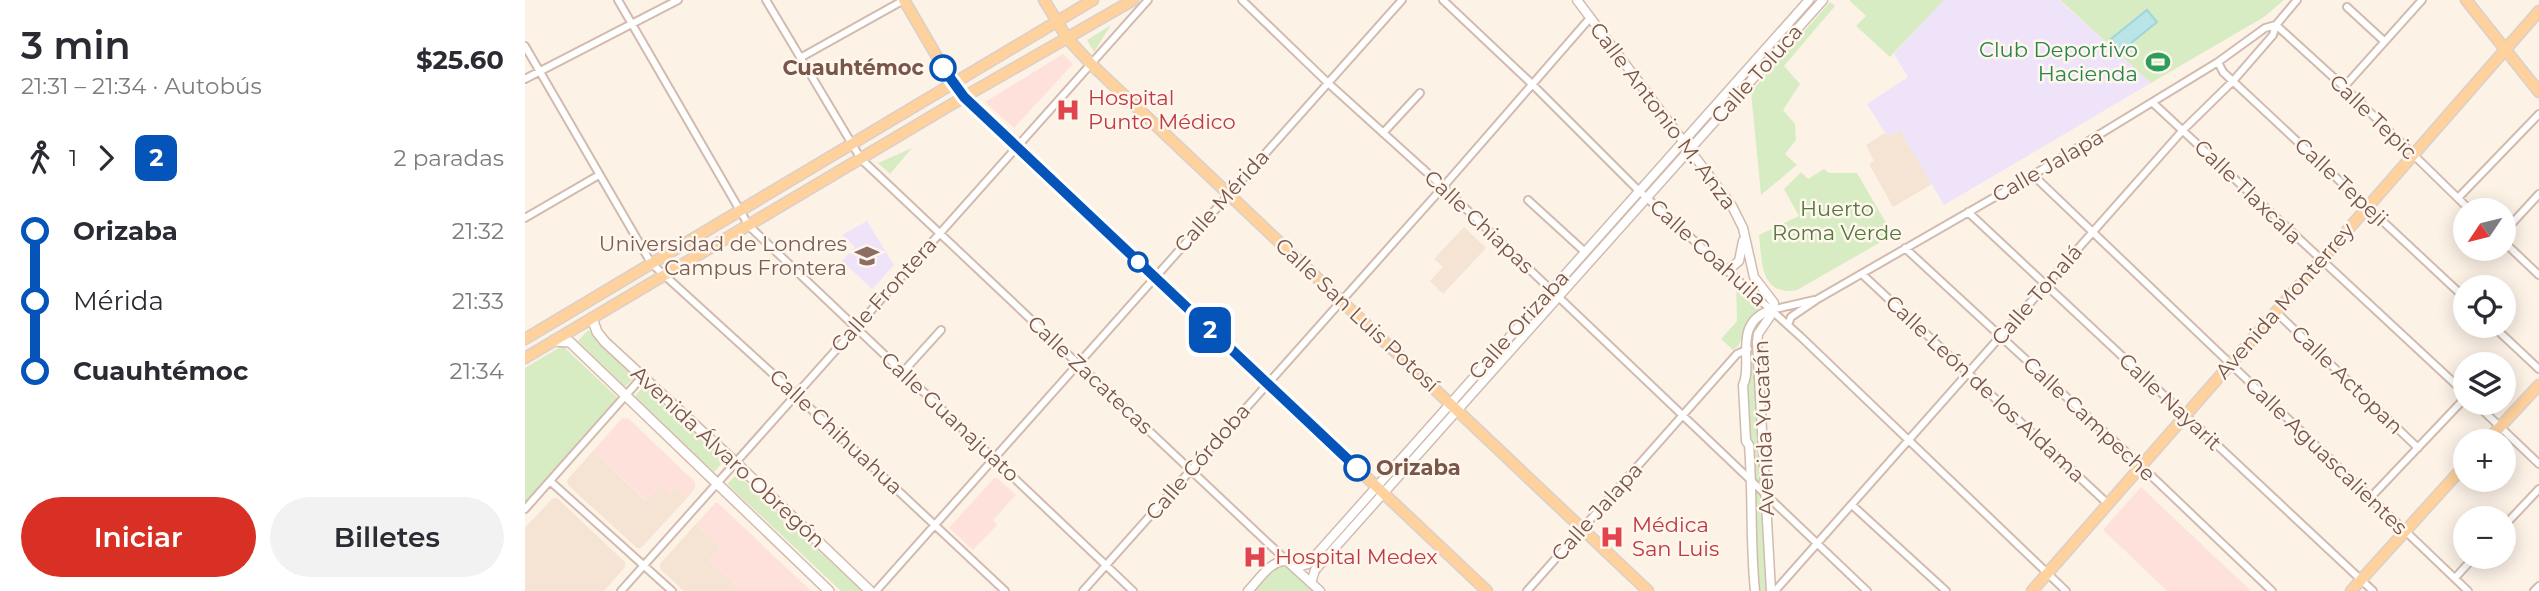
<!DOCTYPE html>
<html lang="es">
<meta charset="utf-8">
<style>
:root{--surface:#fff;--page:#f2f2f3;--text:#2b2b33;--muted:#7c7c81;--accent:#d93025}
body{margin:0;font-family:Montserrat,sans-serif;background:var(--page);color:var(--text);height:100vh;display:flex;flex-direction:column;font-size:26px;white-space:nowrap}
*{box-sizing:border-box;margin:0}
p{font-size:23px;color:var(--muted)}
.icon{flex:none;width:38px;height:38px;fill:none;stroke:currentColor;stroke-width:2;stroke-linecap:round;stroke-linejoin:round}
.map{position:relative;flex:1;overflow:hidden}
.drawer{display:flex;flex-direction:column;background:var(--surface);width:525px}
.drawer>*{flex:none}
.badge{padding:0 14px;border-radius:10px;font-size:24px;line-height:46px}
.needle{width:46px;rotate:235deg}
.buttons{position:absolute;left:1928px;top:198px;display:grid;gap:14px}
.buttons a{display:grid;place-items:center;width:63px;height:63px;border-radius:50%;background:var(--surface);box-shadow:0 4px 18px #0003;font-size:35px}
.map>.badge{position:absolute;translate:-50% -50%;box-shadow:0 0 0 4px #fff}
.legs{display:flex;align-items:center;gap:10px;height:77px;padding:0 21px;font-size:23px}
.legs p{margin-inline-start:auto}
.headline{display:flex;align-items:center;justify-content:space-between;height:119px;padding:0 21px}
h1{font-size:38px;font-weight:600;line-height:52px}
.cta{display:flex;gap:14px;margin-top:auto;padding:14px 21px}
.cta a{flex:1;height:80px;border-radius:42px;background:var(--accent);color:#fff;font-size:28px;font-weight:600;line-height:80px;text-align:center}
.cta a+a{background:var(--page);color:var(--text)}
ul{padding:0 21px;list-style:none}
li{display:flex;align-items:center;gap:24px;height:70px;font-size:26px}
li i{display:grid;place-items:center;width:10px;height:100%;margin:0 9px;background:currentColor}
li i::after{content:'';width:18px;height:18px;margin:-9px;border:5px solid;border-radius:50%;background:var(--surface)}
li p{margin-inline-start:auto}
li:first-child i{background:linear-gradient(#0000 50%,currentColor 0)}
li:last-child i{background:linear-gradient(currentColor 50%,#0000 0)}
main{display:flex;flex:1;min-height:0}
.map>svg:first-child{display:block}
</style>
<main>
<section class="drawer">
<div class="headline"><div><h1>3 min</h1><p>21:31 – 21:34 · Autobús</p></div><b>$25.60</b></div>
<div class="legs"><svg class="icon" aria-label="walk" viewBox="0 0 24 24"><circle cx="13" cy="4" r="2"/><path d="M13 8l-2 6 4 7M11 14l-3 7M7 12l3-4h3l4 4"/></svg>1<svg class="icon" aria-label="forward" viewBox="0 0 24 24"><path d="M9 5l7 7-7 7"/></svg><b class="badge" style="background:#0554ba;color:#fff">2</b><p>2 paradas</p></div>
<ul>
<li><i style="color:#0554ba"></i><b>Orizaba</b><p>21:32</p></li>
<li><i style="color:#0554ba"></i><span>Mérida</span><p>21:33</p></li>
<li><i style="color:#0554ba"></i><b>Cuauhtémoc</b><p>21:34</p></li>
</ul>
<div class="cta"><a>Iniciar</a><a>Billetes</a></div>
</section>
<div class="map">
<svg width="2014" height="591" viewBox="0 0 2014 591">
<rect width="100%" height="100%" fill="#fdf2e6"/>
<path fill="#f5e3d4" d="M1375,130L1407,184L1368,207L1344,164L1349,161L1341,145L1360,133L1363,137Z
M939,227L961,248L918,294L905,281L918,267L909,259Z
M68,451L121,501L136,486L151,488L162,498L116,548H112L43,485L42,480Z
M32,498L100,562V567L79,591H0V528L27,499Z
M171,524L195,547L184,560L216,591H159L136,570L135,564Z"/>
<path fill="#fee1da" d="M538,54L548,64L489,128L460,102Z
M97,418L104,419L170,482V488L162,498L151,488L145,495L136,486L122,501L68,451Z
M469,478H472L491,495L468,520L472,525L448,550L424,528Z
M1616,487L1726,591H1642L1618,568L1578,530Z
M190,503H193L286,591H216L184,560L195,547L171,524Z"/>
<path fill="#efe3fa" d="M1418,0H1534L1626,83L1419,205L1375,130L1363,137L1342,104L1383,77L1369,54Z
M342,221L369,265L347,289L317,261L330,247L317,235Z"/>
<path fill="#d8ecc4" d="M1324,0H1419L1365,57L1331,26L1341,16Z
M1535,0H1759L1739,17L1626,83Z
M1305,2L1310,6L1259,66L1275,84L1258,110L1270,124L1271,140L1260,154L1272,165L1236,195L1226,92Z
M586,25L569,52L562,40Z
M387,148L365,174L353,163Z
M1299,169L1304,173H1332L1368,235L1272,290C1235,297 1237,261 1234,235L1274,216L1259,189L1276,172L1283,179Z
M1211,285L1236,310L1226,321L1213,346L1208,350L1196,339L1212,321Z
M63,330L110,376L100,387L53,341Z
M35,347H39L93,398L0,503V368Z
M1225,351L1228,355L1235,486L1228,481L1221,388L1223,385L1221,359Z
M119,386L199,461L189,472L109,397Z
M212,474L337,591H316L202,484Z
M1229,488L1237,495L1242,591H1232L1229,537L1231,531Z
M756,561L795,591H723Z"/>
<path fill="#bae5e8" stroke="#9fd6da" stroke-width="2" d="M1622,10L1632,22L1596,51L1586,39Z"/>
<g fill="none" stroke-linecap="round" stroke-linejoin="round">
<g stroke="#d2bbae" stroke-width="10">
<path id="minor" d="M93,0L224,226L608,591
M241,0L336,159L762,561
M717,0L802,82L918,187L1342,591
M918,0L1008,85L1114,191L1276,337L1541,591
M1822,7L1859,41
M1751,25L1819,87L1945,210
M0,46L126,263L270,394L480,591
M275,58L379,0
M1693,62L1698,72L1941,299
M0,79L153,0
M1819,87L1897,0
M1628,103L1941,394
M858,133L895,93
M1508,175L1943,591
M1933,198L2014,114
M1003,200L1060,252
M1443,212L1848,591
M0,218L74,175
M1979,232L2014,194
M1979,242L2014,275
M1380,248L1616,466L1747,591
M1338,275L1583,504
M1246,310L1289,300
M1751,312L1893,448
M1263,325L1266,317L1291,300L1508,175L1693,62L1740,28L1751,25
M1968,326L2014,369
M378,372L416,330
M1949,402L2014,464
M25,481L147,591
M1846,497L1941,397
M1327,505L1421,591
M0,509L117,377
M1979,526L2014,489
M1930,578L1950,556
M96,591L623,0
M351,591L877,0
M558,591L918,187L1065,18
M1002,591L1212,354L1223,349
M1250,591L1658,130L1708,81L1748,35L1751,25L1772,0
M2009,591L2014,586"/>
</g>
<g stroke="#d2bbae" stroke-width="11">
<path id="tertiary" d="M1052,0L1207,206L1218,228L1229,277L1249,303L1246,315L1233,334L1232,342L1246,591
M1202,271L1214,261L1218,241
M770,568L783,564L1284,0
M786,583L790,570L1298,0
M723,591C734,580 745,560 762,561L795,591
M1230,591C1225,543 1228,494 1224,445L1221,441L1218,385C1229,364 1206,323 1246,310"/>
</g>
<g stroke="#d5baac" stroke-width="12">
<path id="secondary" d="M67,318L72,332L80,342L210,462L345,591
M28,341L45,342L304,591"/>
</g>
<g stroke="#d9d0cc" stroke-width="13">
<path id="primary" d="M379,0L428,84L439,97L962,591
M519,0L542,38L566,64L1123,591
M1941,0L2014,92
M0,339L568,0
M0,358L439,97L608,0
M1962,441L2014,385
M1507,591L2014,11
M1826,591L1941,464"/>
</g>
<use href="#minor" stroke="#fff" stroke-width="6"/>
<use href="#tertiary" stroke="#fff" stroke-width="8"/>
<use href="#secondary" stroke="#fff" stroke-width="9"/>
<use href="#primary" stroke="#fed19d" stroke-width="10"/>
</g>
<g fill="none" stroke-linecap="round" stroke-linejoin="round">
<g stroke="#fff" stroke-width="16">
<path id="line-1" d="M418,68L439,97L832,468"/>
</g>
<use href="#line-1" stroke="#0554ba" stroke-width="10"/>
</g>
<defs>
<g id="stadium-bare" transform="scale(1.89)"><path d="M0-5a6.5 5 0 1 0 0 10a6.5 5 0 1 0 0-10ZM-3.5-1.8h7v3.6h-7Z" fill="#2e9e5b" stroke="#fff6ed" stroke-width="2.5" paint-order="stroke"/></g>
<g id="hospital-bare" transform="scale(1.89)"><path d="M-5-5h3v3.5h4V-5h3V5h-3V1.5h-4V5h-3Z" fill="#e0444e" stroke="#fff6ed" stroke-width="2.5" paint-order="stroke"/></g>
<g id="university-bare" transform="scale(1.89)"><path d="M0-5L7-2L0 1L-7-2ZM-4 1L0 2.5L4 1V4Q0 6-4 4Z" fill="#8d6e63" stroke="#fff6ed" stroke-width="2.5" paint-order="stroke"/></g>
</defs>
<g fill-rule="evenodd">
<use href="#stadium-bare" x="1633" y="62"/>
<use href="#hospital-bare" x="543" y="110"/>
<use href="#university-bare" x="342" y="256"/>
<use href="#hospital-bare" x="1087" y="537"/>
<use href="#hospital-bare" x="730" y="557"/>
</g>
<g fill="#fff" stroke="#0554ba" stroke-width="3.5">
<circle cx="418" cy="68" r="12"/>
<circle cx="613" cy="262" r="9"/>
<circle cx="832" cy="468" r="12"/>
</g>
<g text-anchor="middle" stroke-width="5" stroke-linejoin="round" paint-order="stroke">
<g font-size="21" fill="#27864d" stroke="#fff6ed" text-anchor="end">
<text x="1613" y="57">Club Deportivo<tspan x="1613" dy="24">Hacienda</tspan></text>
</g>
<g font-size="21" font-weight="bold" fill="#78564a" stroke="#fff6ed" text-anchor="end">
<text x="399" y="75">Cuauhtémoc</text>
<text x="851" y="475" text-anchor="start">Orizaba</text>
</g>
<g font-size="21" fill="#78564a" stroke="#fff6ed">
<text transform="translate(1232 74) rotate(-48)" y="7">Calle Toluca</text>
<text transform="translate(1138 116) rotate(53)" y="7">Calle Antonio M. Anza</text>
<text transform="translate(1848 117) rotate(44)" y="7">Calle Tepic</text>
<text transform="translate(1523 166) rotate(-30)" y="7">Calle Jalapa</text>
<text transform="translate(1816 182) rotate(43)" y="7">Calle Tepeji</text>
<text transform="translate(1723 192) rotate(44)" y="7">Calle Tlaxcala</text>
<text transform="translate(697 201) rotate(-48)" y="7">Calle Mérida</text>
<text transform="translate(954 222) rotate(43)" y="7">Calle Chiapas</text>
<text transform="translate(1183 253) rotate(42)" y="7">Calle Coahuila</text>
<text transform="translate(359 295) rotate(-48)" y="7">Calle Frontera</text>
<text transform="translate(1512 295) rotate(-49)" y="7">Calle Tonalá</text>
<text transform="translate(1760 301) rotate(-49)" y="7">Avenida Monterrey</text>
<text transform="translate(832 315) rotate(43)" y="7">Calle San Luis Potosí</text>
<text transform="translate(994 325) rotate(-48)" y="7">Calle Orizaba</text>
<text transform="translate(565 375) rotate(43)" y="7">Calle Zacatecas</text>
<text transform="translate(1822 380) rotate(44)" y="7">Calle Actopan</text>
<text transform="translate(1460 389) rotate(43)" y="7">Calle León de los Aldama</text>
<text transform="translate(1645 402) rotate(43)" y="7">Calle Nayarit</text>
<text transform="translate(425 417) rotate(43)" y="7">Calle Guanajuato</text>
<text transform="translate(1564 419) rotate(43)" y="7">Calle Campeche</text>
<text transform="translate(1239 428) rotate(-92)" y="7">Avenida Yucatán</text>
<text transform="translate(311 432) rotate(43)" y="7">Calle Chihuahua</text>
<text transform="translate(1801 456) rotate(44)" y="7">Calle Aguascalientes</text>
<text transform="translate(203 457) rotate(43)" y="7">Avenida Álvaro Obregón</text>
<text transform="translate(673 462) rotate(-49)" y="7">Calle Córdoba</text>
<text transform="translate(1072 512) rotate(-48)" y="7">Calle Jalapa</text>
</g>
<g font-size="21" fill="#be3a42" stroke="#fff6ed" text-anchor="start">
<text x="563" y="105">Hospital<tspan x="563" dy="24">Punto Médico</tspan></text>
<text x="1107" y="532">Médica<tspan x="1107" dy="24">San Luis</tspan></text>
<text x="750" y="564">Hospital Medex</text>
</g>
<g font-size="21" fill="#55783e" stroke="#fff6ed">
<text x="1312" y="216">Huerto<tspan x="1312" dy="24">Roma Verde</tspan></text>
</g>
<g font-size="21" fill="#785e54" stroke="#fff6ed" text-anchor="end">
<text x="322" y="251">Universidad de Londres<tspan x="322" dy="24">Campus Frontera</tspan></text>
</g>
</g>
</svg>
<div class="buttons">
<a><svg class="needle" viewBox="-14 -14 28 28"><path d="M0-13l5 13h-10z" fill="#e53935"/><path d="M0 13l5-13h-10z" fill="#7c7c81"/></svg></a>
<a><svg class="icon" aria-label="locate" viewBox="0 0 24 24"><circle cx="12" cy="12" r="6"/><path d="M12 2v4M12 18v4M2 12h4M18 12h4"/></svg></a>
<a><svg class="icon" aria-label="layers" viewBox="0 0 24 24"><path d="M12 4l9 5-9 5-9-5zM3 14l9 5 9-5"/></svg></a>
<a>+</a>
<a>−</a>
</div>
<b class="badge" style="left:685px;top:330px;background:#0554ba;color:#fff">2</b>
</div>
</main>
